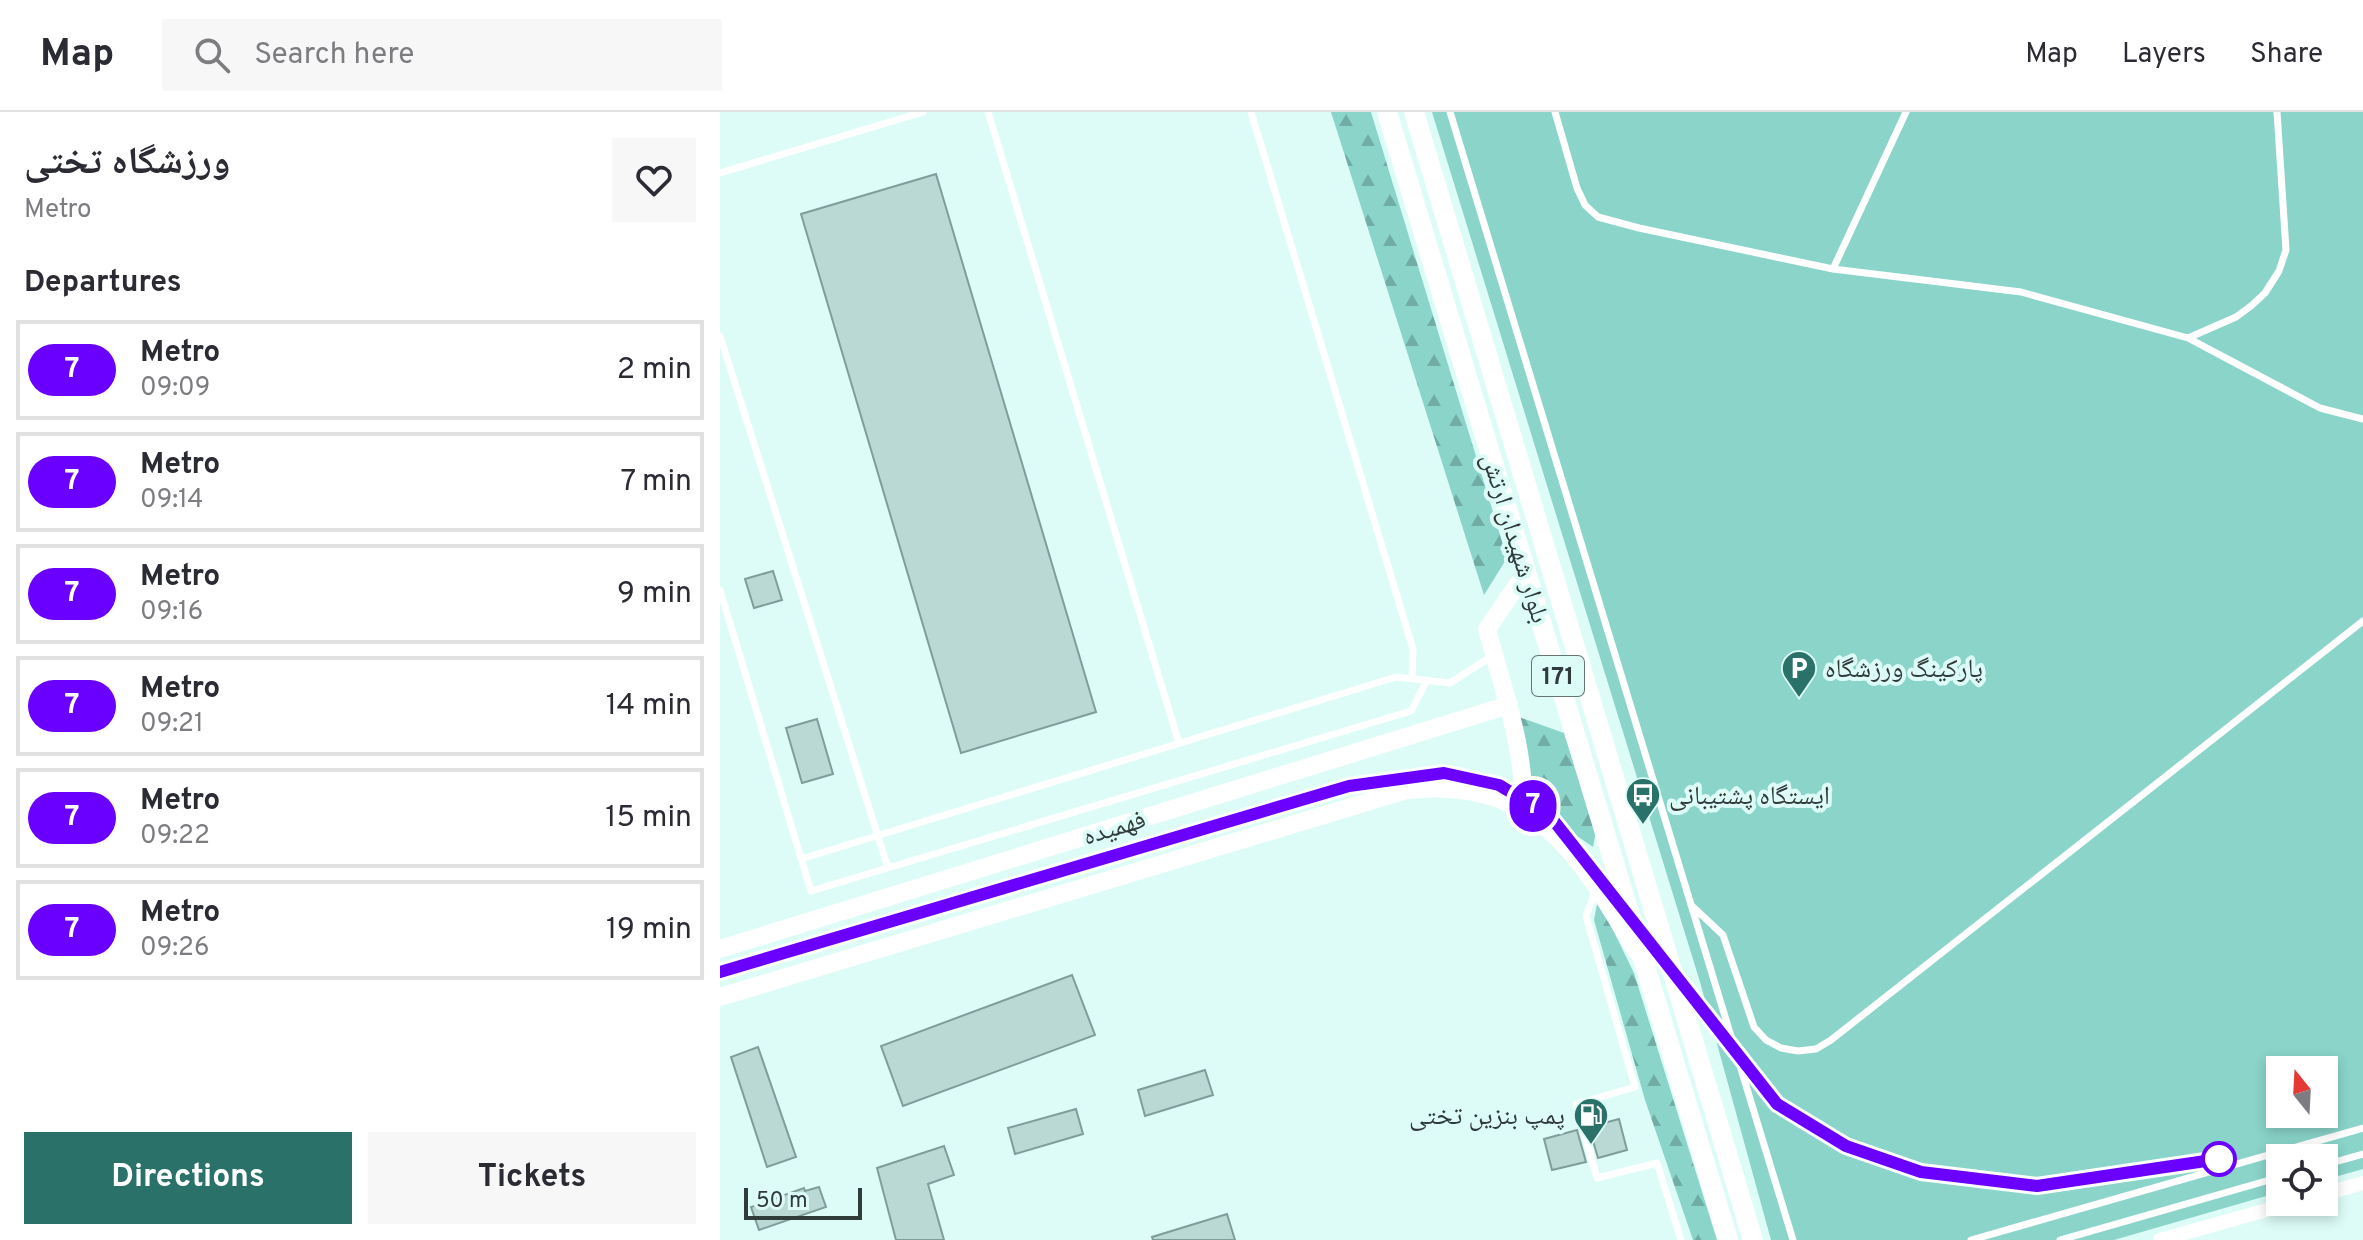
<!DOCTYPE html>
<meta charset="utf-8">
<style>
:root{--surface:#fff;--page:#f7f7f7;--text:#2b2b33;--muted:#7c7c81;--line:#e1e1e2;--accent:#297169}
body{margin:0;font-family:Overpass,"Noto Naskh Arabic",sans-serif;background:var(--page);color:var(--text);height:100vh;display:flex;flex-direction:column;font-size:30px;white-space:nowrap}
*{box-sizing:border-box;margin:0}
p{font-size:26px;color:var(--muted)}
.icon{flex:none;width:44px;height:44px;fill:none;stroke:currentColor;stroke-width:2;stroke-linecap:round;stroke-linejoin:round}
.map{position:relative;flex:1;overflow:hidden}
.side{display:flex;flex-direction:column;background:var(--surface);width:720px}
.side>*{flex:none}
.badge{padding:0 16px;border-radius:26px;font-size:28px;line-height:52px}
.needle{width:52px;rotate:342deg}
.buttons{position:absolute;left:1546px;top:944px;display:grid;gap:16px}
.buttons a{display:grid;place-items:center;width:72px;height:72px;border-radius:0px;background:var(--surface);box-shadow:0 4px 12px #0003;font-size:40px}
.scale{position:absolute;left:24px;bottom:20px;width:118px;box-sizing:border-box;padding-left:8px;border:4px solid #303c3a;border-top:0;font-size:22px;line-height:28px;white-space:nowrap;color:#303c3a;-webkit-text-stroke:6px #ddfcf7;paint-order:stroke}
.map>.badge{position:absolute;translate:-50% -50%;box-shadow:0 0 0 4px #fff}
h2{padding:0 24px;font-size:30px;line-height:72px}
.round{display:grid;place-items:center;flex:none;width:84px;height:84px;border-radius:0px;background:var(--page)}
.headline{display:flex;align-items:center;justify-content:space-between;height:136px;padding:0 24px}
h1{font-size:38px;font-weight:700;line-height:60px}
.action{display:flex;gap:16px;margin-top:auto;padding:16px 24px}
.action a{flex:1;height:92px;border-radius:0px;background:var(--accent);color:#fff;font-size:32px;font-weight:700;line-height:92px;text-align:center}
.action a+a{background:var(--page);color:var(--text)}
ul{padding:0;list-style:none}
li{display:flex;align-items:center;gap:24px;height:100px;margin:0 16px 12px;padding:0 8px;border:4px solid var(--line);border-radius:0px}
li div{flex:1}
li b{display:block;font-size:30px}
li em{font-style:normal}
li .badge{min-width:88px;font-weight:700;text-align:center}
header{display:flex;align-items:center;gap:48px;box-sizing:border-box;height:112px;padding:0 40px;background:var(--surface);border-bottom:2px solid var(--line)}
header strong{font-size:38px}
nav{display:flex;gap:44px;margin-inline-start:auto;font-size:28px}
.search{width:560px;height:72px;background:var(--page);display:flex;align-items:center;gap:20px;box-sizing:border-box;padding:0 28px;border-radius:0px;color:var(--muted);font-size:30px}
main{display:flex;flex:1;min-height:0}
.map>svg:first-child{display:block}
</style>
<header>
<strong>Map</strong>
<div class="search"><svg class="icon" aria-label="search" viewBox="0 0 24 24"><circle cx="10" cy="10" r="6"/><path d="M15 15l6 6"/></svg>Search here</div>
<nav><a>Map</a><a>Layers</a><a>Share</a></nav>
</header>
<main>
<section class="side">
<div class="headline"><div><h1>ورزشگاه تختی</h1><p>Metro</p></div><a class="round"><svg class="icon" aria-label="heart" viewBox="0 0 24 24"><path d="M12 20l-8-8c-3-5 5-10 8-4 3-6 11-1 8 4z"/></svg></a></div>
<h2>Departures</h2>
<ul>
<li><span class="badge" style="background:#6a00ff;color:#fff">7</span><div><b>Metro</b><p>09:09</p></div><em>2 min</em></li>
<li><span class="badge" style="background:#6a00ff;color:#fff">7</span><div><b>Metro</b><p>09:14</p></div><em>7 min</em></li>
<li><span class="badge" style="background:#6a00ff;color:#fff">7</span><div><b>Metro</b><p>09:16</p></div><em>9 min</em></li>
<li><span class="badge" style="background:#6a00ff;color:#fff">7</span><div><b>Metro</b><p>09:21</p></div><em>14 min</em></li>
<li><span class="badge" style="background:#6a00ff;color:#fff">7</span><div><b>Metro</b><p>09:22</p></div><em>15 min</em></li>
<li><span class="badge" style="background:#6a00ff;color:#fff">7</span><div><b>Metro</b><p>09:26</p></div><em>19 min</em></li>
</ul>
<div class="action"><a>Directions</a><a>Tickets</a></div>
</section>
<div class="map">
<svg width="1643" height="1128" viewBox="0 0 1643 1128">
<defs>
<pattern id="forest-firs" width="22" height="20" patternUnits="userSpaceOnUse" patternTransform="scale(2)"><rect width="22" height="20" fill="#8ad4ca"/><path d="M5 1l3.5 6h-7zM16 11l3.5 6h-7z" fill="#71ada5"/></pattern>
</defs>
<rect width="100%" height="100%" fill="#ddfcf7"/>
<path fill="url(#forest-firs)" d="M611,0H651L787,446L764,483Z
M799,605L844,621L876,719L873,735L812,693Z
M878,787L914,861L997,1128H973L925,988L874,808Z"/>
<path fill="#8ad4ca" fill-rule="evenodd" d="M712,0H1643V1057L1604,1068V1046H1560V1080L1394,1128H1051L980,870ZM1560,958H1604V1002H1560Z"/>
<path fill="#bad8d4" stroke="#809d98" stroke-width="2" d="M216,62L376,600L241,641L81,102Z
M53,459L62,488L34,496L25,467Z
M97,607L113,662L82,671L66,616Z
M352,863L375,923L183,994L161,934Z
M38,935L76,1045L47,1055L11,945Z
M485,958L493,983L425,1004L418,978Z
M356,997L363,1022L295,1042L288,1016Z
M899,1007L907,1038L878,1046L869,1015Z
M857,1018L866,1050L832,1058L824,1027Z
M224,1034L234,1063L208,1072L224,1128H176L157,1056Z
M99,1075L106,1095L39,1118L31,1095L84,1076L85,1079Z
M507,1102L515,1128H433L432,1125Z"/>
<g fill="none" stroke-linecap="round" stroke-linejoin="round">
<path stroke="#fff" stroke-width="7" d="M268,0L459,631
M531,0L693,537L692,567
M730,0L1073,1128
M835,0L857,76L865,93L878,105L919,116L1113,157L1301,180L1468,226L1516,205L1531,194L1545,181L1559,159L1566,138L1557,0
M0,61L203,0
M1113,157L1186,0
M0,224L168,756
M1468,226L1600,296L1643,307
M0,478L91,779L691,599L706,570
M81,747L676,565L730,571L772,544
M876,778L866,804L915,975L856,992L877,1066L937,1051L961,1128
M971,793L1003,823L1034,915L1046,928L1061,936L1078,939L1096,937L1111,928L1643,509
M1604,1053L1643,1042
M1251,1128L1643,1016
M1340,1128L1560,1065"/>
<path stroke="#fff" stroke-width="14" d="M1604,1082L1643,1071
M1440,1128L1575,1090"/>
<path stroke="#fff" stroke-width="18" d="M803,698C806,637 782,575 767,517L807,459
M0,837L789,593
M0,885L687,678C814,664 859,742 916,839"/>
<path stroke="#fff" stroke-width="20" d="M667,0L1008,1128
M694,0L1033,1128"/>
</g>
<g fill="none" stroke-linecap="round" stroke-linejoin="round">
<g stroke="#fff" stroke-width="18">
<path id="line" d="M0,860L629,674L724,661L779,673L830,704L1057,992L1126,1034L1201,1060L1317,1074L1499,1047"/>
</g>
<use href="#line" stroke="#6a00ff" stroke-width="12"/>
</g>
<defs>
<g id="parking-pin" transform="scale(1.8)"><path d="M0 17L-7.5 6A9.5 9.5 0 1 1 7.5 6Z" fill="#297169" stroke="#ddfcf7"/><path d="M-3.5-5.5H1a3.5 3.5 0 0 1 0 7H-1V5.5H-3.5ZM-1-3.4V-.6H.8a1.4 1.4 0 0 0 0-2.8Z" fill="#fff"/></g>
<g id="bus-pin" transform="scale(1.8)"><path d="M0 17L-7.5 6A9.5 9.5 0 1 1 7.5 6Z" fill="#297169" stroke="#ddfcf7"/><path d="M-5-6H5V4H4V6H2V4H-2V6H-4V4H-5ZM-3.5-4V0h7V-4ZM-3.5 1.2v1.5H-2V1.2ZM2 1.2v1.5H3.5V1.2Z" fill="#fff"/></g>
<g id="fuel-pin" transform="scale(1.8)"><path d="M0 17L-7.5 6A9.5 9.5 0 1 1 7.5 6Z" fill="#297169" stroke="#ddfcf7"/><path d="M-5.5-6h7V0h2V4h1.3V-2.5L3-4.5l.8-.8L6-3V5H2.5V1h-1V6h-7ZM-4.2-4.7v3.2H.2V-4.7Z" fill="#fff"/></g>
</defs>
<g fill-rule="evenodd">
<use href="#parking-pin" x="1079" y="556"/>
<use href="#bus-pin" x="923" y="683"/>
<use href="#fuel-pin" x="871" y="1003"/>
</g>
<circle fill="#fff" stroke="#6a00ff" stroke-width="4" cx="1499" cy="1047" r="16"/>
<g text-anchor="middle" stroke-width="8" stroke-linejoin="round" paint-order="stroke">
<rect fill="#ddfcf7" stroke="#647673" stroke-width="2" x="812" y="544" width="52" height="40" rx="6"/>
<g font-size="24" font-weight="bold" fill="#303c3a">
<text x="838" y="572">171</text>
</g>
<g font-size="26" fill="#303c3a" stroke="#ddfcf7">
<text transform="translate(796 426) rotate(73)" y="9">بلوار شهیدان ارتش</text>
<text transform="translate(394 715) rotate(-17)" y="9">فهمیده</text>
</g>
<g font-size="26" fill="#303c3a" stroke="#ddfcf7" text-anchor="start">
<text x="1105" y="565">پارکینگ ورزشگاه</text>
<text x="949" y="692">ایستگاه پشتیبانی</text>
<text x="845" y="1012" text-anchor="end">پمپ بنزین تختی</text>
</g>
</g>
</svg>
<div class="buttons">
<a><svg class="needle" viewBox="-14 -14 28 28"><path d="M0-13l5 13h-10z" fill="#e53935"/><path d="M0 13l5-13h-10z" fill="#7c7c81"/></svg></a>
<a><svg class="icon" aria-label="locate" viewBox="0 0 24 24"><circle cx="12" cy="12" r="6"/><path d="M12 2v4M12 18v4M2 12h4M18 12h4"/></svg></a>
</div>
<div class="scale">50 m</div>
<b class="badge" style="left:813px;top:694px;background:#6a00ff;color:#fff">7</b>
</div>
</main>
